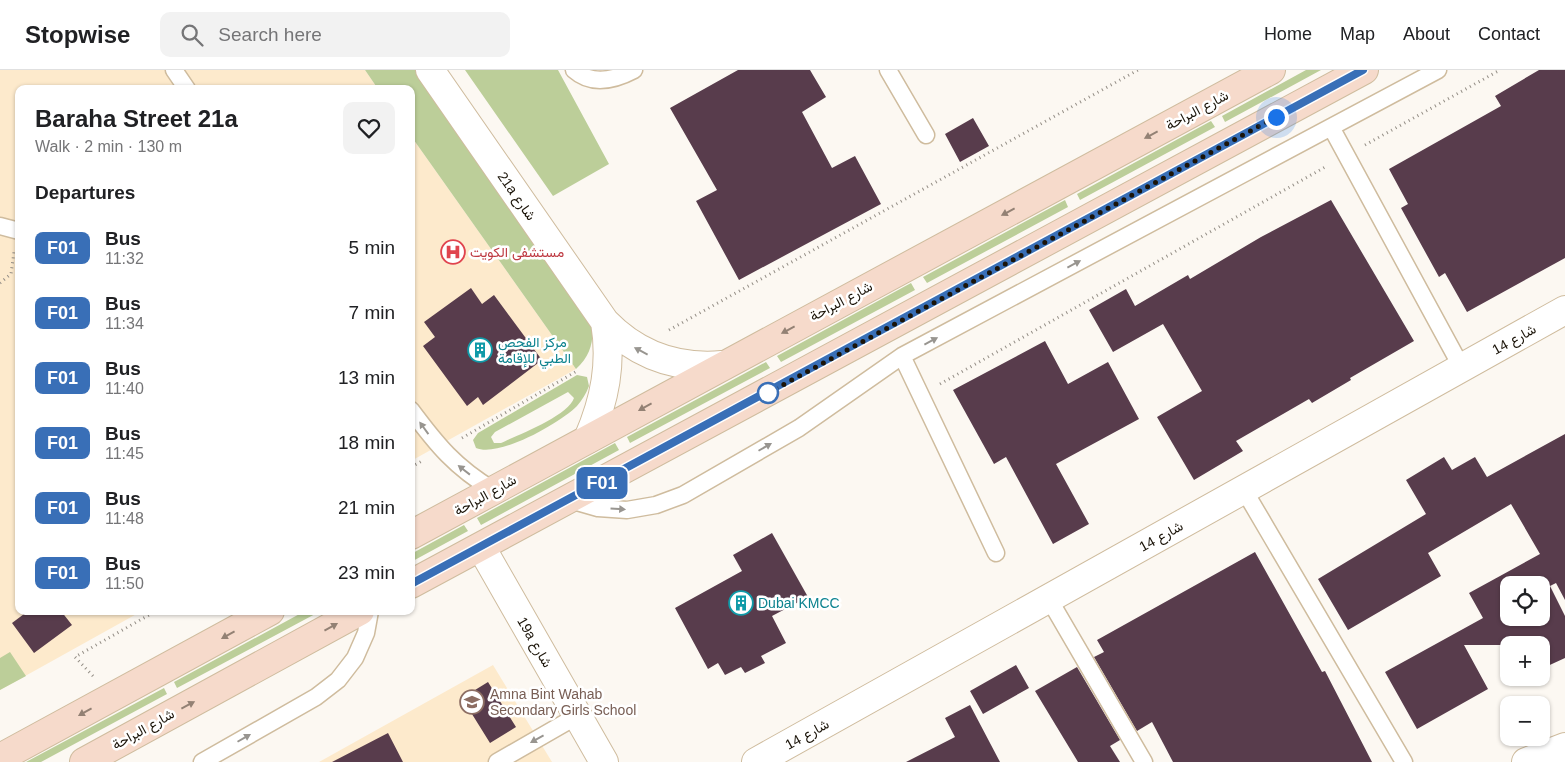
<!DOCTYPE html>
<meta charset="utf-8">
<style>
:root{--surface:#fff;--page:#f2f2f2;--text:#202124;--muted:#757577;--line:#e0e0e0}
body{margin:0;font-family:Arial,Vazirmatn,sans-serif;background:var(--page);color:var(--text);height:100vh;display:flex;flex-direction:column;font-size:19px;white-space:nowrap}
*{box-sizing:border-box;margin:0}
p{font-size:16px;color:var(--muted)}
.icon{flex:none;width:28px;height:28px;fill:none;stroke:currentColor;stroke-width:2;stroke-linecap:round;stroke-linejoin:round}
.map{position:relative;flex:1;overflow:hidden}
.side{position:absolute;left:15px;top:15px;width:400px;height:530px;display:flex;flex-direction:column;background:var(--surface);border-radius:10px;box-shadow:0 1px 4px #0004}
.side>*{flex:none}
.badge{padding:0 10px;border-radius:8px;font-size:18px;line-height:32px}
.controls{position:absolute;left:1500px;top:506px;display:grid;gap:10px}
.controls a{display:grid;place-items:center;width:50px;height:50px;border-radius:10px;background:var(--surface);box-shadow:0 1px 4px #0004;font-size:25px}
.you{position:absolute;width:25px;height:25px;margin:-12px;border:4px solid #fff;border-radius:50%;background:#1a73e8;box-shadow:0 0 0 8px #1a73e833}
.map>.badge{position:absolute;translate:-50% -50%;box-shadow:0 0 0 2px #fff}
h2{padding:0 20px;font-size:19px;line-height:45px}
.round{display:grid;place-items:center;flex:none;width:52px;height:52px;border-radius:10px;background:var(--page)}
.overview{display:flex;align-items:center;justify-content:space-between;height:85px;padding:0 20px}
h1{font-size:24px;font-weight:800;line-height:38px}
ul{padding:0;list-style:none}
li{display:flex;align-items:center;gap:15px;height:65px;padding:0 20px}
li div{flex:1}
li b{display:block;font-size:19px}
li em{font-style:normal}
li .badge{min-width:55px;font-weight:700;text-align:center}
header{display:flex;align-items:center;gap:30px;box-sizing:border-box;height:70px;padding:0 25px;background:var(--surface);border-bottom:1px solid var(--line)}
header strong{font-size:24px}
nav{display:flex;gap:28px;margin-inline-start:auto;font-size:18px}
.search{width:350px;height:45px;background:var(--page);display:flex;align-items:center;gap:12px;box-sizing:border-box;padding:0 18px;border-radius:10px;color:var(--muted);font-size:19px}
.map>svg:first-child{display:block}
</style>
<header>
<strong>Stopwise</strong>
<div class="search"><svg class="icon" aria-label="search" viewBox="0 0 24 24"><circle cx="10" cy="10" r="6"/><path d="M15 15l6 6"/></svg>Search here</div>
<nav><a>Home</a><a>Map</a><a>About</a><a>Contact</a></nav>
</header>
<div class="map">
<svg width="1565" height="692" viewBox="0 0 1565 692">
<rect width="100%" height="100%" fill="#fcf8f2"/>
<path fill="#fdeacc" d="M0,0H365L378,19H19V541H142L0,620Z
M411,66L576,299L411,391Z
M493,595L552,692H319Z"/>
<path fill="#bcce99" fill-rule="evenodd" d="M365,0H419L592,252C594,271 591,285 576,299L411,66V19H378Z
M465,0H558L609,94L553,126Z
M1306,0H1321L1225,52L1222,46Z
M1211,51L1215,57L1080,130L1077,124Z
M1065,130L1068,137L927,213L923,207Z
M911,213L915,220L781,292L777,286Z
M766,292L770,298L630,373L627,367Z
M577,305L587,307L589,316C586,324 582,330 577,336C560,353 499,388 476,378L473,370L478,363ZM568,322L574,328C568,346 518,365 501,373H494L491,367L495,362Z
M615,373L619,380L481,455L477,448Z
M464,455L468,461L411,492V484Z
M305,541L317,543L177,618L174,612Z
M10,582L26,606L0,620V588Z
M164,618L167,624L41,692H26Z"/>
<path fill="#583c4c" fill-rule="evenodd" d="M738,0H810L826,27L802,42L832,98L855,86L881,134L739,210L696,131L717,120L670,38Z
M1539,0H1565V188L1467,242L1445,203L1439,207L1401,138L1408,134L1389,99L1501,36L1495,26Z
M973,48L989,76L960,92L945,64Z
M1331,130L1414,271L1350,308L1351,310L1312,333L1309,329L1236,371L1243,381L1194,410L1157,347L1202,321L1163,254L1113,282L1089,240L1126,219L1135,236L1188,205L1190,209L1261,167Z
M471,218L482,234L494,225L542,290L483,335L478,327L467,336L423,276L435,267L424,252Z
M1045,271L1068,314L1108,292L1139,349L1056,394L1089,454L1053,474L1006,387L994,394L953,320Z
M1565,364V530L1556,513L1550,516L1565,546V588L1541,599V575H1464L1488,619L1417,659L1385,602L1483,548L1469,523L1540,484L1511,434L1428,483L1441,506L1348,560L1318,509L1426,444L1406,410L1444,387L1452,400L1475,387L1487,407ZM1509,515H1541V548H1509Z
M772,463L808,527L772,546L786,573L761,586L765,593L745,603L741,597L725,605L718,593L708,599L675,538L742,501L733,485Z
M1255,482L1322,602L1325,601L1372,692H1173L1152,652L1137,661L1094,587L1104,582L1097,570Z
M28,541H61L72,555L34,583L12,553Z
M1016,595L1029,618L983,644L970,621Z
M1077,597L1120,670L1110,676L1120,692H1078L1035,621Z
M488,612L516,657L490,673L462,628Z
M970,635L1000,692H906L955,667L945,648Z
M388,663L403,692H332Z"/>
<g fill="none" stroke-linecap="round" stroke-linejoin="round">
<g stroke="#cfbc9e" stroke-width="19">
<path id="lane" d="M174,0L187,19
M574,0C592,16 615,10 634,0
M888,0L926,65
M1331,57L1462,298
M0,156L19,161
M902,286L996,483
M411,340C437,375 455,397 493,420
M1244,420L1404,692
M570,430L598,438L627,440L656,435L683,425L799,358L902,286L1438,0
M1049,529L1144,692
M202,692L316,627L338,610L355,588L366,563L370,541
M497,692L577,646"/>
</g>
<g stroke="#cfbc9e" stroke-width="30">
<path id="street" d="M430,0L605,252C637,285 676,299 722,295
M588,369C605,330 612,293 605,252
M481,477L604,692
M756,692L1565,240
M1526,692L1565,677"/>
</g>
<g stroke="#cfbc9e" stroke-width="30">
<path id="secondary" d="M411,465L1271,0
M411,514L1364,0
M0,688L270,541
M84,692L360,541"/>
</g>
<path stroke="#948e86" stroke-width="3" stroke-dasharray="1 4" stroke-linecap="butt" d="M1365,75L1500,0
M0,213L11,204L14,182
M669,260L1138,0
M940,314L1327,96
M462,368L577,301
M411,397L422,391
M93,606L75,587L156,541"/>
<use href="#lane" stroke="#fff" stroke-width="16"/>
<use href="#street" stroke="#fff" stroke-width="28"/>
<use href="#secondary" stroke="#f6dacb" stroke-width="28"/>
</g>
<defs><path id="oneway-solid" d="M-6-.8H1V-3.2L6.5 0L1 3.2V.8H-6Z" transform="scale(1.25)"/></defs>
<g fill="#938174">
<use href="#oneway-solid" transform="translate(1151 65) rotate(152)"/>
<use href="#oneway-solid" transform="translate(1008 142) rotate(152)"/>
<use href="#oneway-solid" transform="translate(788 260) rotate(152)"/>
<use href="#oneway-solid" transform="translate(645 337) rotate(151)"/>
<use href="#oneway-solid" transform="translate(331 557) rotate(-29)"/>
<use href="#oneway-solid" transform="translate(228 565) rotate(151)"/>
<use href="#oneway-solid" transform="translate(188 635) rotate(-28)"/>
<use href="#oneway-solid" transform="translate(85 642) rotate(151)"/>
</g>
<g fill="#989590">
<use href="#oneway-solid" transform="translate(1074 194) rotate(-28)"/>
<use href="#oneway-solid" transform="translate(931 271) rotate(-28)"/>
<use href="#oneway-solid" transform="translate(641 281) rotate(-152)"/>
<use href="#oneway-solid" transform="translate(424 358) rotate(-126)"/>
<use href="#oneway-solid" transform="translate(765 377) rotate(-30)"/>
<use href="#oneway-solid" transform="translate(464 400) rotate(-142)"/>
<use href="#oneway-solid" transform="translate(618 439) rotate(4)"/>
<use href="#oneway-solid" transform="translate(244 668) rotate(-30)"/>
<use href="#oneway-solid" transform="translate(537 669) rotate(151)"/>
</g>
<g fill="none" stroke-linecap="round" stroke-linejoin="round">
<g stroke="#fff" stroke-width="11">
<path id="line" d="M411,514L1363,0"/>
</g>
<use href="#line" stroke="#396fb7" stroke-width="8"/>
<path stroke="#1b1409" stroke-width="5" stroke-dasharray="0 9" d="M768,323L1276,47"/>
</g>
<defs>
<g id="hospital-ring" transform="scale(1.25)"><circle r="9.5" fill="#fff" stroke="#e0444e" stroke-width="1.5"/><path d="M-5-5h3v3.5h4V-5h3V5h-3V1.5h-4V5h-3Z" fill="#e0444e"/></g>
<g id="building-ring" transform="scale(1.25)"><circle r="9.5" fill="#fff" stroke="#0f9aa8" stroke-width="1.5"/><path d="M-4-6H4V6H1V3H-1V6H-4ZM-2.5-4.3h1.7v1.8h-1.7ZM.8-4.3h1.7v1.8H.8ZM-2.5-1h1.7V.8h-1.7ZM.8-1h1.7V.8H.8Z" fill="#0f9aa8"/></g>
<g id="school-ring" transform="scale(1.25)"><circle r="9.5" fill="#fff" stroke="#8d6e63" stroke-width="1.5"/><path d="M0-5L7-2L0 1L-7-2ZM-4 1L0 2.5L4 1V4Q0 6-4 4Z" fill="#8d6e63"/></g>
</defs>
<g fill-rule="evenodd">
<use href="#hospital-ring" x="453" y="182"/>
<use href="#building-ring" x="480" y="280"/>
<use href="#building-ring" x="741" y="533"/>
<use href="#school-ring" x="472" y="632"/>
</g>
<circle fill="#fff" stroke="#396fb7" stroke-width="2.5" cx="768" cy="323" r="10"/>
<g text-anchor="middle" stroke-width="5" stroke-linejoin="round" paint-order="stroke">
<g font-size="14" fill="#1b1409" stroke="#fff">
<text transform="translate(1197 40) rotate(-28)" y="5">شارع البراحة</text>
<text transform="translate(517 126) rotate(55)" y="5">21a شارع</text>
<text transform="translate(841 231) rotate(-28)" y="5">شارع البراحة</text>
<text transform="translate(1514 269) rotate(-29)" y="5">شارع 14</text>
<text transform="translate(485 425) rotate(-29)" y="5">شارع البراحة</text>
<text transform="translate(1161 466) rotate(-29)" y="5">شارع 14</text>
<text transform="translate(535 572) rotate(60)" y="5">19a شارع</text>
<text transform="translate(143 659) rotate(-29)" y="5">شارع البراحة</text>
<text transform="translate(807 664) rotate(-29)" y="5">شارع 14</text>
</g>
<g font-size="14" fill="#be3a42" stroke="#fff" text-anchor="start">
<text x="470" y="187">مستشفى الكويت</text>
</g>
<g font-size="14" fill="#0d838f" stroke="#fff" text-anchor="start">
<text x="498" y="277">مركز الفحص<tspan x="498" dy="16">الطبي للإقامة</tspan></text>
<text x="758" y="538">Dubai KMCC</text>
</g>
<g font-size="14" fill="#785e54" stroke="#fff" text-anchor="start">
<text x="490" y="629">Amna Bint Wahab<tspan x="490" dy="16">Secondary Girls School</tspan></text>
</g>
</g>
</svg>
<div class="controls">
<a><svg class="icon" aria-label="locate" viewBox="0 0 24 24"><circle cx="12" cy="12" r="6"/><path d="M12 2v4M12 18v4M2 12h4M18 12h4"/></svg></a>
<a>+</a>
<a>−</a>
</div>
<div class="you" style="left:1276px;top:47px"></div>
<b class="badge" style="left:602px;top:413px;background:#396fb7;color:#fff">F01</b>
<section class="side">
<div class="overview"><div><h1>Baraha Street 21a</h1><p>Walk · 2 min · 130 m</p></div><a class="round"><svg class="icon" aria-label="heart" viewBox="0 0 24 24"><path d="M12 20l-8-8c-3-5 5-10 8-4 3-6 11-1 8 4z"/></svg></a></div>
<h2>Departures</h2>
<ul>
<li><span class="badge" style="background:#396fb7;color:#fff">F01</span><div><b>Bus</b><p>11:32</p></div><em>5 min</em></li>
<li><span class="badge" style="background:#396fb7;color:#fff">F01</span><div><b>Bus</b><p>11:34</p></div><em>7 min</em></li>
<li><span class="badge" style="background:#396fb7;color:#fff">F01</span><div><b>Bus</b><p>11:40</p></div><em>13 min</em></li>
<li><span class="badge" style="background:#396fb7;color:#fff">F01</span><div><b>Bus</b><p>11:45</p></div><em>18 min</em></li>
<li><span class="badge" style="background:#396fb7;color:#fff">F01</span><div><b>Bus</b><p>11:48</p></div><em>21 min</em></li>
<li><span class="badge" style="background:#396fb7;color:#fff">F01</span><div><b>Bus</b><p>11:50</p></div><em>23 min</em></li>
</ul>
</section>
</div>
